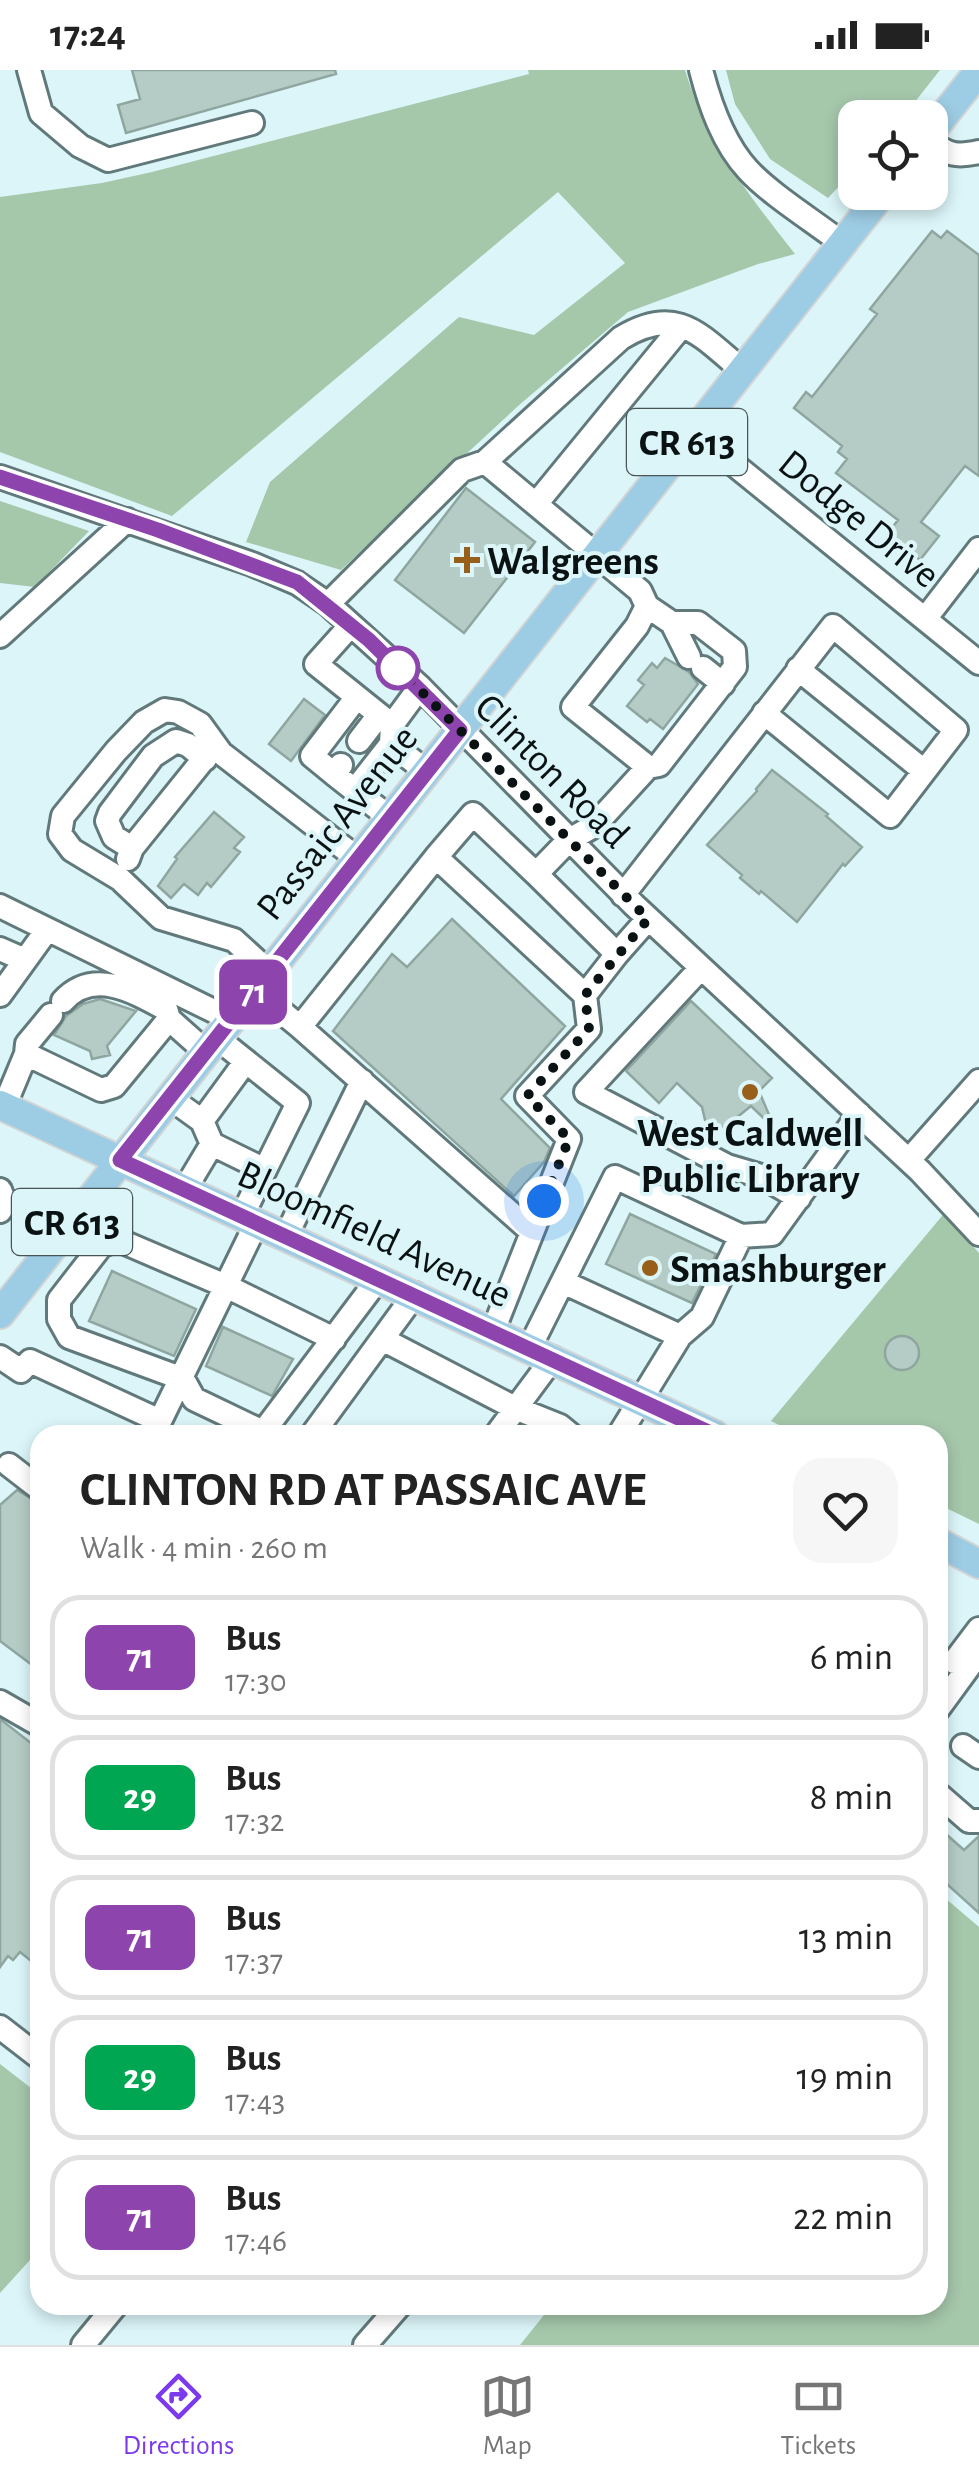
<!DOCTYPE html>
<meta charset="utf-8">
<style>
:root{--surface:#fff;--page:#f6f6f6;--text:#222;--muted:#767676;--line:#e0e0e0;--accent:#7c3aed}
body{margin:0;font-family:"Alegreya Sans",sans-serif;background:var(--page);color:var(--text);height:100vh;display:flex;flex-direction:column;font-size:38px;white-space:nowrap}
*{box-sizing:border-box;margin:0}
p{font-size:32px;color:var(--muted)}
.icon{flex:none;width:55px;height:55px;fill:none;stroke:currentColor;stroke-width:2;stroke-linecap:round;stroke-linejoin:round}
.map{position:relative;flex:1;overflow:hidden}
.side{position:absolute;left:30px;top:1355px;width:918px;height:890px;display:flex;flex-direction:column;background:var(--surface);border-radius:30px;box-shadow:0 5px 15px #0003}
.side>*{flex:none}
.badge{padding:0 20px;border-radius:15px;font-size:35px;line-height:65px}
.tools{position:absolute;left:838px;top:30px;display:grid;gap:20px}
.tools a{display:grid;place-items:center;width:110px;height:110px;border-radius:20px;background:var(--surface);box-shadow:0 5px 15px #0003;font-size:50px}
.you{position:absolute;width:50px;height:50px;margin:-25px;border:8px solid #fff;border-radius:50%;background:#1a73e8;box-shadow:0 0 0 15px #1a73e833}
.map>.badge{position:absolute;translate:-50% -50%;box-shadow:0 0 0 5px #fff}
.round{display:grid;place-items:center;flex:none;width:105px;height:105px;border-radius:30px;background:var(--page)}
.headline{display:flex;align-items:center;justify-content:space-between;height:170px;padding:0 50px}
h1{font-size:48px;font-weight:700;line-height:75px}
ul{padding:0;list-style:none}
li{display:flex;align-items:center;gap:30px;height:125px;margin:0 20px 15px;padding:0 30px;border:5px solid var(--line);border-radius:30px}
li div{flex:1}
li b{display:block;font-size:38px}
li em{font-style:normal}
li .badge{min-width:110px;font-weight:700;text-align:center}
.status{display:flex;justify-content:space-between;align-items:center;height:70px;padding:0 50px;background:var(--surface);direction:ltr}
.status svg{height:28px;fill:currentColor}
.tab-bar{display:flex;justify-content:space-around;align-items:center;height:140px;border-top:2px solid var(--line);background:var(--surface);font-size:28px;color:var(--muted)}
.tab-bar a{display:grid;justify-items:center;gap:5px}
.tab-bar .current{color:var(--accent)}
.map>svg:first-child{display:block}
</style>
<div class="status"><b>17:24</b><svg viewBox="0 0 49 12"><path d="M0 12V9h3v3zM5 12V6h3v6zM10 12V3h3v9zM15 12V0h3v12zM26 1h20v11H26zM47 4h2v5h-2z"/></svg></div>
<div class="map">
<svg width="979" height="2275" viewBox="0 0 979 2275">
<rect width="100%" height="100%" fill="#dbf5f8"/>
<path fill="#a5c7aa" d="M528,0H685C706,71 750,127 795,184L758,194L628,242L518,336L341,500L246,472L270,412L459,247L534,265L625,193L558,122L172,446L0,382V127L102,113L152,102L529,4Z
M726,0H940L903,47L855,48V99L828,128L770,89L735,34Z
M0,431L89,461L35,517L0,513Z
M947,1140L949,1149L979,1183V1454L938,1434V1365H799L771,1351Z
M938,1822L979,1857V2275H520L552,2235H938Z
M0,1994L40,2025V2179L0,2223Z"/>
<path fill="#b4ccc5" stroke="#8fa6a0" stroke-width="2.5" d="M132,0H335L336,4L126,63L118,35L140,29Z
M932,161L941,168L947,161L979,185V406L965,396L921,452L939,466L920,490L887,464L898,450L836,403L847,389L838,382L842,376L794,338L806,322L812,327L877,244L870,239Z
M466,418L535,472L464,563L395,510Z
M665,588L689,602L698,614L663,659L650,649L647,652L627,636L644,615L638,610L652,593L657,598Z
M304,629L325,645L291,691L269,674Z
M772,700L828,744L826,746L862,777L845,796L843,794L797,852L761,821L759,824L740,808L742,805L707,775L757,721L756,719Z
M214,742L244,767L234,778L240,782L211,817L207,813L198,825L184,814L171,828L158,816L177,789L175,787Z
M452,849L565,956L501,1029L550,1078L544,1092L514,1126L333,961L392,884L407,897Z
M100,929L136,941L107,976L110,985L92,989L90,981L54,965L66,946L83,934Z
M691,931L772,1008L759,1021L775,1059L751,1036L725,1057L714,1056L705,1050L702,1037L677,1013L659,1033L626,1001Z
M630,1144L716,1184L692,1233L606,1194Z
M112,1201L196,1239L174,1286L89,1251Z
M223,1257L293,1289L272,1326L206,1296Z
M885 1283a17 17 0 1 1 34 0a17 17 0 1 1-34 0Z
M17,1420L40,1434V1601L0,1571V1435Z
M0,1649L40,1680V1898L20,1882L13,1890L8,1886L0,1897Z
M938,1757L964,1780L979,1766V1843L938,1806Z"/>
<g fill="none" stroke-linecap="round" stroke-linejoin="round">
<g stroke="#62797b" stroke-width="28">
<path id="minor" d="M29,0L41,43L80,76L108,90L252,53
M701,0C710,35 723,73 748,100C771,125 815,152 843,174
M930,71C947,85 957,87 979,82
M694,362L979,593
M485,392L621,268C677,234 699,264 743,301
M0,407L252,494L297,513L328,534L420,617L634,835L920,1101L979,1164
M536,434L681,257
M328,534L462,400L485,392L640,521L647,536L637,556L573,637L648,697L594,756L569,770L536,804L473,744L436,787L585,925L589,959L527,1026L569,1069L493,1261
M647,536L672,553H698L734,581L735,597L659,695L648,697
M925,549L979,479
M672,553L689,587
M351,555L316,594L392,655L420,617
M0,566L127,450
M703,598L723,614
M798,599L924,701
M359,671L379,645
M391,674L426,701
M341,695L334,704L390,748
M334,704L312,686L357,627
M355,720L391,674L392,655
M132,778L114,767L107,751L110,743L153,686L176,671L188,675L205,689
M128,789L132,778L211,680
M536,804L617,884L648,849
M623,825L833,556L956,660L890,746L764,643
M0,836L232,950
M0,879L25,890
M701,898L586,1022L727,1096L761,1106L799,1128
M269,902L234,870L161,848L120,809L72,780L60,764L63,746L116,681L144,652L165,640L178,642L200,654L221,683L358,789
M255,920L300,957L436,787
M0,925L47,860
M585,925L617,884
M63,931C93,898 133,921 166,939L169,949
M300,957L532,1162
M217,968L298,1033L242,1146
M26,984L101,1020L114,1016L169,949L206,982
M170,1028L202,1051L212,1074L265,1100
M4,1037L26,984L27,974L51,945
M202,1051L246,991
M909,1090L979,1011
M185,1119L212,1074
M0,1120L5,1133L0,1141
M286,1166L362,1011
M741,1166L772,1164L859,1044
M334,1269L228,1217L116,1169L101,1176L59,1230V1249L69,1267L183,1309L194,1329L263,1362L379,1208
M384,1270L515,1338L560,1356L571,1365
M530,1277L615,1107L741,1166L702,1247L680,1266L563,1212
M0,1287L21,1301L30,1291L160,1351L257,1152
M312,1365L415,1224
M496,1365L553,1288
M619,1365L680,1266
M9,1395L40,1419
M954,1592L979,1559
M0,1632L40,1655
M938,1639L979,1583
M963,1676L979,1687
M938,1724L969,1751H979
M0,1957L40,1988
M83,2275L116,2235
M365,2275L400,2235"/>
</g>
<g stroke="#d3d4d5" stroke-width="32">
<path id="major" d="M930,63L979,1
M0,1035L715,1365
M0,1244L883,122
M938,1472L979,1494"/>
</g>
<use href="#minor" stroke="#fff" stroke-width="22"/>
<use href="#major" stroke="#9dcde4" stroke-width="28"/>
</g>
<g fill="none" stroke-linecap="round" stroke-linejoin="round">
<g stroke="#fff" stroke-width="22">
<path id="line" d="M0,407L158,460L297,512L369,570L460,660L120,1090L715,1365"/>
</g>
<use href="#line" stroke="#8e44ad" stroke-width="15"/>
<path stroke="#0a1213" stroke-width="10" stroke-dasharray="0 18" d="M398,598L648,849L585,925L589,959L527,1026L569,1069L544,1131"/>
</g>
<g fill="#975f19" stroke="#dbf5f8" stroke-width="4">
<path d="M462 475h10v10h10v10h-10v10h-10v-10h-10v-10h10z"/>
<circle cx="750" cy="1022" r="10"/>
<circle cx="650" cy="1198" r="10"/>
</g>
<circle fill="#fff" stroke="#8e44ad" stroke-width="5" cx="398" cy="598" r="20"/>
<g text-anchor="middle" stroke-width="8" stroke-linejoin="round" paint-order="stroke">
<g fill="#dbf5f8" stroke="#495658" stroke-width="2.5">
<rect x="627" y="339" width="120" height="66" rx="8"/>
<rect x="12" y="1119" width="120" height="66" rx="8"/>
</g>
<g font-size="38" font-weight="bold" fill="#0a1213">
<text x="687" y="385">CR 613</text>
<text x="72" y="1165">CR 613</text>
</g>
<g font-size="40" fill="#0a1213" stroke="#dbf5f8">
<text transform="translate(860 448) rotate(39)" y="14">Dodge Drive</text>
<text transform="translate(553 700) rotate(45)" y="14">Clinton Road</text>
<text transform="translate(336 752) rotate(-52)" y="14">Passaic Avenue</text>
<text transform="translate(375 1163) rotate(25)" y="14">Bloomfield Avenue</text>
</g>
<g font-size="40" font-weight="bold" fill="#0a1213" stroke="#dbf5f8" text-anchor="start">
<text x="487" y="504">Walgreens</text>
<text x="750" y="1076" text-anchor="middle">West Caldwell<tspan x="750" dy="46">Public Library</tspan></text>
<text x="670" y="1212">Smashburger</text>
</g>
</g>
</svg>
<div class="tools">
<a><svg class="icon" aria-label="locate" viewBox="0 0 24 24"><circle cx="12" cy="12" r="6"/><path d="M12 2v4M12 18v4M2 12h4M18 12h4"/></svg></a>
</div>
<div class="you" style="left:544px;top:1131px"></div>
<b class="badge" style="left:253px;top:922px;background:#8e44ad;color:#fff">71</b>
<section class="side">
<div class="headline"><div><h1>CLINTON RD AT PASSAIC AVE</h1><p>Walk · 4 min · 260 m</p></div><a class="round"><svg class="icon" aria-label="heart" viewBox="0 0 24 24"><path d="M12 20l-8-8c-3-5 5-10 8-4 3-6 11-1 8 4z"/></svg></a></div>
<ul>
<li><span class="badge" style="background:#8e44ad;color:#fff">71</span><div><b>Bus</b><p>17:30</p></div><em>6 min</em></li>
<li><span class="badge" style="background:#00a651;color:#fff">29</span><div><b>Bus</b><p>17:32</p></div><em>8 min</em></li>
<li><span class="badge" style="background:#8e44ad;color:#fff">71</span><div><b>Bus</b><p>17:37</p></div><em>13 min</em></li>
<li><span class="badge" style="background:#00a651;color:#fff">29</span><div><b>Bus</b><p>17:43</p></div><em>19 min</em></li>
<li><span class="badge" style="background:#8e44ad;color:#fff">71</span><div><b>Bus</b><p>17:46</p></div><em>22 min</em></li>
</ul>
</section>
</div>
<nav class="tab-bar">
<a class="current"><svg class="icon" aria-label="directions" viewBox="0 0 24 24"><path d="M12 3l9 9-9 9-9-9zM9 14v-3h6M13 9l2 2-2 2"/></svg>Directions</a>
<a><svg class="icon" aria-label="map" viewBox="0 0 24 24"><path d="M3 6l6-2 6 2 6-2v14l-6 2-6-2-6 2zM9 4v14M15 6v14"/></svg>Map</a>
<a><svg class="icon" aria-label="tickets" viewBox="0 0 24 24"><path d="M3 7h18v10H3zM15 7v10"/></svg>Tickets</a>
</nav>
